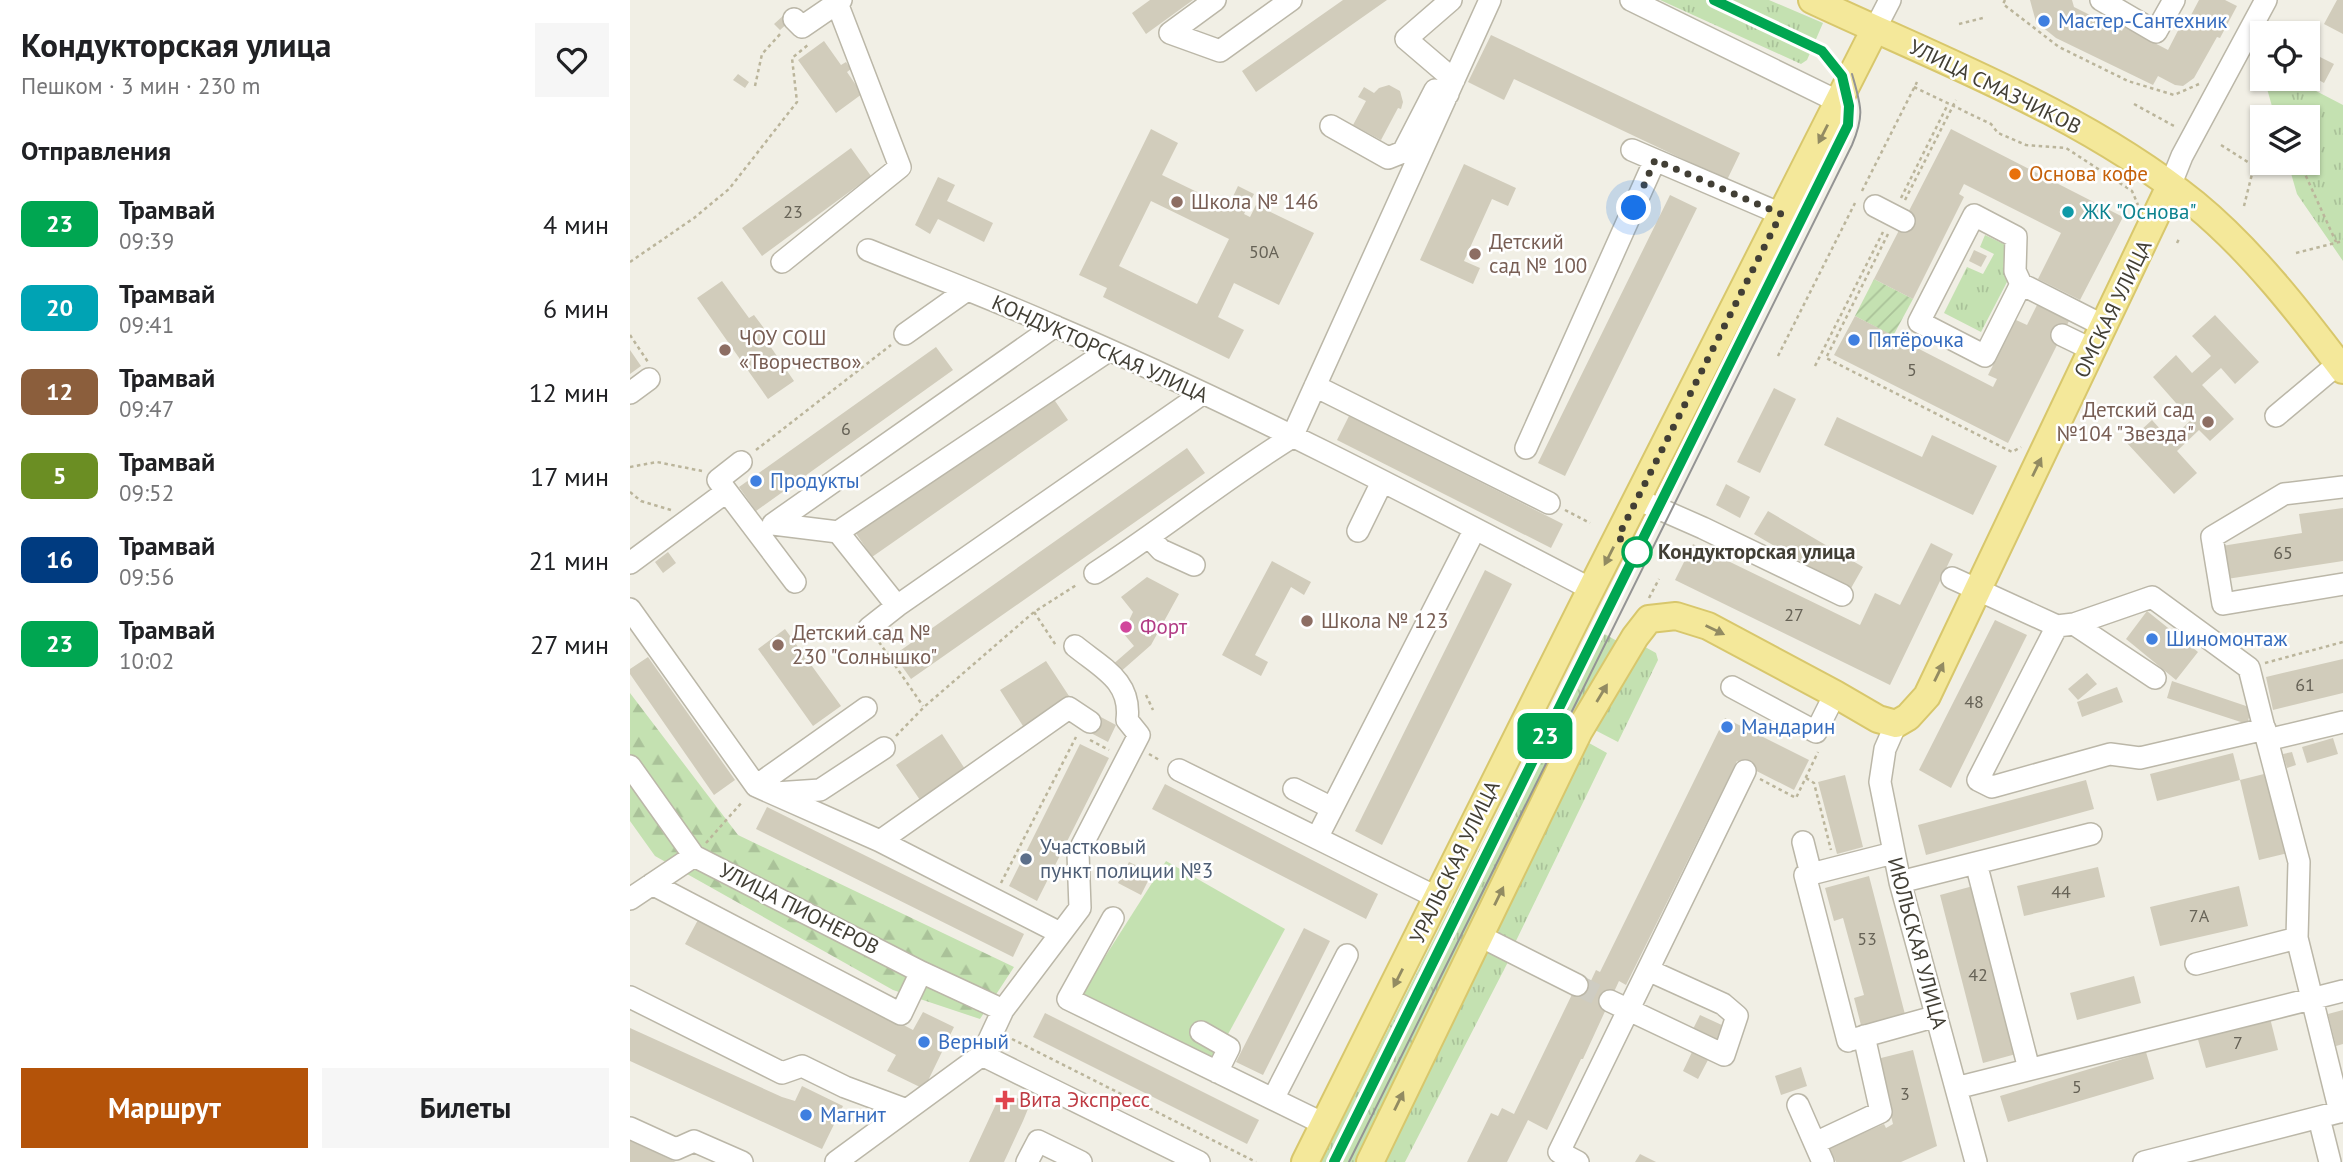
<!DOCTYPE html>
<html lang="ru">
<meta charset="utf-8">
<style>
:root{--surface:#fff;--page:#f6f6f6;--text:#202124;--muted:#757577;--accent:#b45309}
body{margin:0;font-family:"PT Sans",sans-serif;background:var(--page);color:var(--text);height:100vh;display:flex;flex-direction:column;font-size:26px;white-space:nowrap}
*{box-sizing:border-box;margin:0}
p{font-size:23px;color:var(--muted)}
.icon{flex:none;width:38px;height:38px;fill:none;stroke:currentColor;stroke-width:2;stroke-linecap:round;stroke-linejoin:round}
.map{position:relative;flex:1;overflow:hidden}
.panel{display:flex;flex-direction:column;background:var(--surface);width:630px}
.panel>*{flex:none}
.badge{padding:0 14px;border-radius:10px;font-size:24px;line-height:46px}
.tools{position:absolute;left:1620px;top:21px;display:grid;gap:14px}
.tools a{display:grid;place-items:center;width:70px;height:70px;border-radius:0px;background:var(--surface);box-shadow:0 2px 5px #0004;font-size:35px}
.you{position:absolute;width:35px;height:35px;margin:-18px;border:5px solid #fff;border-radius:50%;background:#1a73e8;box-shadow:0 0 0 10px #1a73e833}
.map>.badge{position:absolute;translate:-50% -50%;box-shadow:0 0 0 4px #fff}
h2{padding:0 21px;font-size:26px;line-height:63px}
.round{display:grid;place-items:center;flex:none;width:74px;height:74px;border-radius:0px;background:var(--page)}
.summary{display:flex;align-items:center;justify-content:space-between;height:119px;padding:0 21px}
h1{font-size:33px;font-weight:600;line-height:52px}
.button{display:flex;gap:14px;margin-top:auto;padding:14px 21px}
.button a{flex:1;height:80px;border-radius:0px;background:var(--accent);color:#fff;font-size:28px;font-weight:600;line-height:80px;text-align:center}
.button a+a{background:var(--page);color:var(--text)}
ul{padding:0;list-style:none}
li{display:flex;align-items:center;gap:21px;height:84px;padding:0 21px}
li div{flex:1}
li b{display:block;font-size:26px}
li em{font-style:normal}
li .badge{min-width:77px;font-weight:700;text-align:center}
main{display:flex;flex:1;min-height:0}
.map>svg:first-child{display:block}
</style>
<main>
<section class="panel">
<div class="summary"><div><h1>Кондукторская улица</h1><p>Пешком · 3 мин · 230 m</p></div><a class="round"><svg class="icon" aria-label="heart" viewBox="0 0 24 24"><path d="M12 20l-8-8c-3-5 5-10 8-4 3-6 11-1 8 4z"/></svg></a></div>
<h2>Отправления</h2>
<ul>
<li><span class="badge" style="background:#00a651;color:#fff">23</span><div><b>Трамвай</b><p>09:39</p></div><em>4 мин</em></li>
<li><span class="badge" style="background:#00a3b4;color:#fff">20</span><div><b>Трамвай</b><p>09:41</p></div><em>6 мин</em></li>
<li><span class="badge" style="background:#8b5e3c;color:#fff">12</span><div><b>Трамвай</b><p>09:47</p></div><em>12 мин</em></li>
<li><span class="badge" style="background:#6b8e23;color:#fff">5</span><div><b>Трамвай</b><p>09:52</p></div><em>17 мин</em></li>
<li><span class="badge" style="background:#003b80;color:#fff">16</span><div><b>Трамвай</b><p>09:56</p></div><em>21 мин</em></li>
<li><span class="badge" style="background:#00a651;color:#fff">23</span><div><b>Трамвай</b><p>10:02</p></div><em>27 мин</em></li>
</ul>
<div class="button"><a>Маршрут</a><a>Билеты</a></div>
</section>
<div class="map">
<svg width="1713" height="1162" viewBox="0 0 1713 1162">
<defs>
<pattern id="grass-tufts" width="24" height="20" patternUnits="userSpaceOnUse" patternTransform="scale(1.75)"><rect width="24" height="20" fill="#c4e1b1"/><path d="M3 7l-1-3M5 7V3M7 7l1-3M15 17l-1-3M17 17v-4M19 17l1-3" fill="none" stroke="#aac299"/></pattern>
<pattern id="forest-firs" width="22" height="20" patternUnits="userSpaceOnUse" patternTransform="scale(1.75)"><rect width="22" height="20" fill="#c4e1b1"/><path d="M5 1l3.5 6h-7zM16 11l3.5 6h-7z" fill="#aac299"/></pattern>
<pattern id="garden-furrows" width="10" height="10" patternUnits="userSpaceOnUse" patternTransform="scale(1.75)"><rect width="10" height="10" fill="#c4e1b1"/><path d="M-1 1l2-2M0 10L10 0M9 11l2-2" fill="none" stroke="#aac299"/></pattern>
</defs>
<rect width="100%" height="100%" fill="#f1efe5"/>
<path fill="url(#grass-tufts)" d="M1030,0H1139L1193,23L1177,60L1171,64Z
M1663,79L1713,105V261L1667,194L1658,163H1678V117H1645L1636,85Z
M1355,235L1380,247L1378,280L1351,332L1314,313L1337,267L1353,274L1364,254L1350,247Z
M962,627L987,641L725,1162H691Z
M1008,643L1026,653L1028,660L988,742L961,728Z
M959,743L977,753L884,945L871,938L865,923L953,745Z
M862,952L879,960L775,1162H749L852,955Z"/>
<path fill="url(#forest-firs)" d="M0,693L108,835L384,967L350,1019L263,990L25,856L0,821Z"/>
<path fill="url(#garden-furrows)" d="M1244,279L1283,299L1263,336L1225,316Z"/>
<path fill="#c4e1b1" d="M536,861L655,929L583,1062L450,996Z"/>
<path fill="#d1ccbb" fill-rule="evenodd" d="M520,0H563L516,34L502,13Z
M713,0H757L626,92L612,71Z
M1400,0H1442L1444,7L1492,31L1494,27L1538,50L1556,15L1560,17L1569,0H1595L1607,6L1590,38L1587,37L1564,78L1553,86L1545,85L1528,76L1523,85L1426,38L1406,22Z
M1707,0H1713V34L1694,24Z
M154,15L160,21L150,30L144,24Z
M861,35L1110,153L1097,180L884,79L874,100L838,82Z
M194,41L211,65L216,62L221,69L217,72L232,94L206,113L168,60Z
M1678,51L1704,64L1694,83L1678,74Z
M108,74L119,82L115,88L103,80Z
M759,85L770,91L773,102L771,109L768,108L751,140L723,125L736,101L728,97L734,87L744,93L749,88Z
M521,129L548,143L532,175L598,207L608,186L624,194L614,214L620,217L626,205L684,233L649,305L604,283L588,317L614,330L599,359L473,297L477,288L449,275ZM521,201L599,239L567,304L489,266Z
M1321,129L1493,217L1450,300L1408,279L1431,233L1334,184L1329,194L1334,197L1283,299L1244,279Z
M221,148L241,176L132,256L112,228Z
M834,164L886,188L878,206L862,199L834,261L850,268L843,284L790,260Z
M308,177L325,185L317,201L363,223L354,242L308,219L300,234L285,225Z
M1040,195L1067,208L935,476L908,463Z
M1344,250L1357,256L1351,267L1339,261Z
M92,281L119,318L124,315L142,339L138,343L164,381L138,399L67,298Z
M1407,305L1439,321L1378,443L1204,355L1225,316L1363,387L1367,379L1358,375L1386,320L1397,325Z
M1585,315L1629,362L1605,384L1591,368L1572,385L1604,419L1580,441L1569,430L1547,451L1567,473L1544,494L1497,443L1522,420L1540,440L1561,420L1523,377L1546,355L1562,373L1581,356L1562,336Z
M306,347L323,370L126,511L109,487Z
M0,350L11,366L0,374Z
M1144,388L1166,399L1130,473L1107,462Z
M421,395L438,420L242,557L225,532Z
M719,416L933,524L921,548L707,440Z
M1207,417L1292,457L1302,435L1367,466L1343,515L1194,445Z
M557,448L575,473L281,679L264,655Z
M1096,484L1120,497L1110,518L1086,505Z
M1713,508V561L1597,579L1592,546L1672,533L1669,514Z
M1138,511L1233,567L1220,590L1124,534Z
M1301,543L1323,554L1260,685L1045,580L1063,544L1230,625L1245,593L1270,605Z
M38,552L46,563L33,573L25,562Z
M642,561L681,582L674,595L661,587L625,655L638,662L631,676L592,655Z
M855,570L882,584L752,845L725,831Z
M517,577L549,594L521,645L488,674L481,666L504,646L493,633L503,612L491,597Z
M1517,611L1568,652L1546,680L1496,639Z
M1365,620L1397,635L1321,788L1289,770Z
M155,629L211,706L183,726L128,649Z
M18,657L105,780L84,795L0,674V669Z
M1713,659V693L1643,710L1636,677Z
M416,661L439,696L393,726L370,690Z
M1457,673L1467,684L1448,700L1438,689Z
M1542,681L1622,708L1617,724L1537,698Z
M1487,687L1493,702L1452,717L1447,702Z
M467,715L486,725L478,742L459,732Z
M1095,718L1179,760L1164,790L1107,761L996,985L989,981L953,1059H951L917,1130L898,1120L877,1162H837L861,1113L868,1116L872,1108L884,1114L949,980L959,985L966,970L970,972Z
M312,734L335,769L290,800L266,765Z
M1703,738L1708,754L1677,763L1672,747Z
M450,744L479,758L407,901L379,886Z
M1662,752L1666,765L1657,768L1653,754Z
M1603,753L1610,780L1638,773L1658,853L1629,860L1610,780L1527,801L1520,774Z
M1215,775L1233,847L1207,854L1188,782Z
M1456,780L1464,809L1296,855L1288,825Z
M535,784L748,894L736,919L522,809Z
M137,807L394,934L383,957L126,829Z
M499,862L522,873L511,895L488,883Z
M1468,867L1475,897L1394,916L1387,886Z
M1239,876L1277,1022L1233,1033L1224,998L1234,995L1213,918L1204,921L1195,888Z
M1343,886L1386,1054L1353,1063L1310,895Z
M1609,886L1618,926L1530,946L1520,907Z
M69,918L283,1030L293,1012L324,1027L294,1089L257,1071L266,1055L55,944Z
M674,928L700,941L633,1075L606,1062Z
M1504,976L1511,1003L1447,1020L1440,993Z
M1713,1010V1044L1706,1046L1698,1014Z
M415,1013L629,1120L617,1144L403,1037Z
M1070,1015L1094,1026L1087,1041L1063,1029Z
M1640,1018L1648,1050L1576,1068L1567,1036Z
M0,1028L152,1097L165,1101L172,1086L213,1106L192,1149L0,1061Z
M1063,1050L1079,1058L1068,1079L1053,1071Z
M1283,1050L1307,1146L1271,1162H1206L1199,1148L1254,1124L1256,1128L1263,1124L1247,1059Z
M1516,1052L1524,1079L1378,1122L1370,1096Z
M1171,1067L1177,1086L1151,1095L1145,1076Z
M372,1091L400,1104L393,1121L374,1162H339Z
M0,1141L9,1145L46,1162H0Z
M1010,1154L1026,1162H1005Z"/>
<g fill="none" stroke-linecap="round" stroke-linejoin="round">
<path stroke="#ceccc2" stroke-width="21" stroke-dasharray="21 10" stroke-linecap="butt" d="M947,985L980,1001"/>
<g stroke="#bbb7a8" stroke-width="24">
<path id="minor" d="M585,0L540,33L590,51L661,0
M821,0L776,39L824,80
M1001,0L1209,102
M1471,0L1526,32L1544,0
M164,19L172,27L207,3
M1245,29L1260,0
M701,126L758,158L773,152L805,90L818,94
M1002,150L1151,214
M1540,186L1552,156L1636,0
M1245,206L1274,221
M238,250C300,275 363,299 424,326C607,404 785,497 961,589
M152,262L270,167L207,3L211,0
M1391,284L1385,271L1386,237L1344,215L1289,322L1355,356L1391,284L1474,326
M275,334L337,290
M1432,335L1463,350
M685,386L919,503
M0,393L19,379
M1646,416L1708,364
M896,448L1025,160
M111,462L88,480L165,582
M1713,487L1654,494L1582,537L1593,604L1713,584
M1007,499L1073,528L1212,595
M143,524L425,326
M143,524L208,532
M728,531L752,482
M520,538L531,550L564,565
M0,563L96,492
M465,573C532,530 594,479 662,437L860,0
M1322,578L1427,626L1444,624L1525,678
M267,606L208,532L478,351
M0,609L126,786L236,708
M1444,624L1522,597L1619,668L1637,740
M1427,626L1348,780L1362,787L1480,754L1510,758L1635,729
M239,628L267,606L572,394
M1102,687L1186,732L1205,694
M1266,724L1255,749L1250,782L1270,882L1346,1162
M0,766L64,856L291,972L373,1010
M549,770L808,898
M126,786L250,841L430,933
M664,789L702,808
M145,793L190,790L254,748
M687,838L845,529
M250,841L439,708L460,722
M1173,842L1181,874L1263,853
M1346,863L1399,1069
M1181,874L1175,875L1218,1041
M1270,882L1461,834
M22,884L271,1014L291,972
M0,899L64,856
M483,918L438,999L694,1124
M850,936L947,985
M1566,964L1667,938
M0,997L152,1073L172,1066L215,1087L277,1110
M980,1001L1094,1055L1107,1016L1093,1004L1018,970
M571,1032L599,1048L587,1072
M1221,1040L1307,1016
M352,1055L569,1162
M1326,1088L1713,991
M643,1099L717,955
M1168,1105L1193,1162
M1710,1112L1667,938L1669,862L1637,740L1713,722
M1689,1118L1700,1162
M0,1128L46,1149L64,1141L112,1162
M1185,1143L1251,1112L1234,1036
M206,1162L352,1055L373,1010L450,908L448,853L509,735L497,720C502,681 472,668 445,646
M397,1162L408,1141L451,1162
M948,1162L929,1152L1115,771
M1514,1162L1713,1111"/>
</g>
<g stroke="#d8c76c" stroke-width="30">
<path id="major" d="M1182,0C1312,61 1452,113 1565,204C1621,250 1670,313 1713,370
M675,1162L952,607L1245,29
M740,1162L949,731L1005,637L1019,619L1046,616L1078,626L1205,694L1248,719L1266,724L1278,717L1297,696L1540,186"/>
</g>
<path stroke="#bbb59b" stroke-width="2.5" stroke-dasharray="3.5 3.5" stroke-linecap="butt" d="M1375,0L1373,4L1429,47L1498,81L1544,95L1569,84
M1329,24L1353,18
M125,86L132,54L152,32
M1284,87L1361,124L1368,133L1396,145L1436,148L1502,191L1508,205
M1504,104L1544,126
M1591,145L1624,166L1614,206
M1670,163L1706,242
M1232,191L1287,82
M1271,198L1318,104
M1275,200L1326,100
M1258,234L1196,358L1382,452L1391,447
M1547,243L1550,237
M1666,253L1713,241
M0,262L64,218L99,189L167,102L162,58L178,45
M0,335L18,362
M1148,356L1225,203
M1185,366L1253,232
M126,450L261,345
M0,467L27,462L72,471
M0,492L11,501L41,510
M935,510L960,523
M1019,598L1029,579
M404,612L427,647
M249,642L293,706
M1635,663L1713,642
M516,695L523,710
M266,736L294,707L404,612L448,584
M460,740L479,750
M519,754L531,761
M1176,778L1184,783L1201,850
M1130,779L1166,798L1188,752
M76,843L113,801
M371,883L446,737
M382,1039L626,1162"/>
<use href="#minor" stroke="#fff" stroke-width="21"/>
<use href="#major" stroke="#f4e89a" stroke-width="26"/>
<path stroke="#949494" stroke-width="2" d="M704,1162L1218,125L1219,105L1212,76L1192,51L1084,0
M719,1162L1222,145C1235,114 1231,106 1222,74"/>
</g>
<defs><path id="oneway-solid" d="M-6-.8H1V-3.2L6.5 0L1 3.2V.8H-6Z" transform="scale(1.75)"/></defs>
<g fill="#928b62">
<use href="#oneway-solid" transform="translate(1193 134) rotate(117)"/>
<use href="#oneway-solid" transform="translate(1407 467) rotate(-64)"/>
<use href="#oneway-solid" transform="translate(979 556) rotate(117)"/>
<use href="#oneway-solid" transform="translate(1085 630) rotate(26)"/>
<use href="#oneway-solid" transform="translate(1309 672) rotate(-64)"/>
<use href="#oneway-solid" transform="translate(972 693) rotate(-59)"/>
<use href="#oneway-solid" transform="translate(869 896) rotate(-64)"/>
<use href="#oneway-solid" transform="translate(768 978) rotate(117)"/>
<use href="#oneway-solid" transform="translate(769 1101) rotate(-64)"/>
</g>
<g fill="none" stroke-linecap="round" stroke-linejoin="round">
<g stroke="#fff" stroke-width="16">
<path id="line" d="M704,1162L1218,125L1219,106L1212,76L1192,51L1084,0"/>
</g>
<use href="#line" stroke="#00a651" stroke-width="10"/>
<path stroke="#423f35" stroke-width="7" stroke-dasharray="0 12.6" d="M1004,208L1025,160L1151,214L988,537L1007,552"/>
</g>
<g fill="#3f7fe0" stroke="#fff" stroke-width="2.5">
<circle cx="1414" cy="21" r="7"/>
<circle cx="1224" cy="340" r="7"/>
<circle cx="126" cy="481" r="7"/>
<circle cx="1522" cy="639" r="7"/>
<circle cx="1097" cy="727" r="7"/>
<circle cx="294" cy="1042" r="7"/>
<circle cx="176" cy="1115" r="7"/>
</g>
<circle fill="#e8710a" stroke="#fff" stroke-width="2.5" cx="1385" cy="174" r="7"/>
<g fill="#8d6e63" stroke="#fff" stroke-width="2.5">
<circle cx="547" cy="202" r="7"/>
<circle cx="845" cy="254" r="7"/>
<circle cx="95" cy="350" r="7"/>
<circle cx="1578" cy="422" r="7"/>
<circle cx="677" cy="621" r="7"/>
<circle cx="148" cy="645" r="7"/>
</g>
<circle fill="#0f9aa8" stroke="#fff" stroke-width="2.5" cx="1438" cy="212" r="7"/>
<circle fill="#fff" stroke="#00a651" stroke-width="3.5" cx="1007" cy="552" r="14"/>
<circle fill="#d1479c" stroke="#fff" stroke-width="2.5" cx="496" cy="627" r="7"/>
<circle fill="#5c6f8a" stroke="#fff" stroke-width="2.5" cx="396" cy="859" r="7"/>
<path fill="#e0444e" stroke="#fff" stroke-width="2.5" d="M371.5 1089.5h7v7h7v7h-7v7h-7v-7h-7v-7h7z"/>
<g text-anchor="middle" stroke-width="5" stroke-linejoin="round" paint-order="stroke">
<g font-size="18" fill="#666256">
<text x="163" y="218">23</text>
<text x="634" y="258">50А</text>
<text x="1282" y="376">5</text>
<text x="216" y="435">6</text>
<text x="1653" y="559">65</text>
<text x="1164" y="621">27</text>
<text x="1675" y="691">61</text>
<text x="1344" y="708">48</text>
<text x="1431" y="898">44</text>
<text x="1569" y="922">7А</text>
<text x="1237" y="945">53</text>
<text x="1348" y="981">42</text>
<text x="1608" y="1049">7</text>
<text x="1447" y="1093">5</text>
<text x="1275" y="1100">3</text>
</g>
<g font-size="21" fill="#366cbe" stroke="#fff" text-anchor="start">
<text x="1428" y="28">Мастер-Сантехник</text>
<text x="1238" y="347">Пятёрочка</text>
<text x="140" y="488">Продукты</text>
<text x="1536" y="646">Шиномонтаж</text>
<text x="1111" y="734">Мандарин</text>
<text x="308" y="1049">Верный</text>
<text x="190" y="1122">Магнит</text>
</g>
<g font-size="21" fill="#423f35" stroke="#fff">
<text transform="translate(1365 87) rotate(26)" y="7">УЛИЦА СМАЗЧИКОВ</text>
<text transform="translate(1483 309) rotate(-64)" y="7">ОМСКАЯ УЛИЦА</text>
<text transform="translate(470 349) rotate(24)" y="7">КОНДУКТОРСКАЯ УЛИЦА</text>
<text transform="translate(825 862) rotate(-64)" y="7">УРАЛЬСКАЯ УЛИЦА</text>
<text transform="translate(169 909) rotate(27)" y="7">УЛИЦА ПИОНЕРОВ</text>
<text transform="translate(1287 943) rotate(75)" y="7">ИЮЛЬСКАЯ УЛИЦА</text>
</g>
<g font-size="21" fill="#c56008" stroke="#fff" text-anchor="start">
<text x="1399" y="181">Основа кофе</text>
</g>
<g font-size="21" fill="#785e54" stroke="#fff" text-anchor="start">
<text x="561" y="209">Школа № 146</text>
<text x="859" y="249">Детский<tspan x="859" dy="24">сад № 100</tspan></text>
<text x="109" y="345">ЧОУ СОШ<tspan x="109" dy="24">«Творчество»</tspan></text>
<text x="1564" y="417" text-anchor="end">Детский сад<tspan x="1564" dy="24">№104 "Звезда"</tspan></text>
<text x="691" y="628">Школа № 123</text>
<text x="162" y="640">Детский сад №<tspan x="162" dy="24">230 "Солнышко"</tspan></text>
</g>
<g font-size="21" fill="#0d838f" stroke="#fff" text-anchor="start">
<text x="1452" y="219">ЖК "Основа"</text>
</g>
<g font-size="21" font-weight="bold" fill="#423f35" stroke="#fff" text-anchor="start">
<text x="1028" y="559">Кондукторская улица</text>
</g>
<g font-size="21" fill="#b23c85" stroke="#fff" text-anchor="start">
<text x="510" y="634">Форт</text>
</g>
<g font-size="21" fill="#4e5e75" stroke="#fff" text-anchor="start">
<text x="410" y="854">Участковый<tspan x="410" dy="24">пункт полиции №3</tspan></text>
</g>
<g font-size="21" fill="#be3a42" stroke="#fff" text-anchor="start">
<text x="389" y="1107">Вита Экспресс</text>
</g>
</g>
</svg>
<div class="tools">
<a><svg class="icon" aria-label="locate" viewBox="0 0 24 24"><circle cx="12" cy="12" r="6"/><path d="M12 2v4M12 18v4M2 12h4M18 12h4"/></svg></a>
<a><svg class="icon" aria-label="layers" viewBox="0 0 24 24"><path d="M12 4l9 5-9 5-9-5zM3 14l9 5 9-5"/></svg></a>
</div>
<div class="you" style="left:1004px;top:208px"></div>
<b class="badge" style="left:915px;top:736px;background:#00a651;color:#fff">23</b>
</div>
</main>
